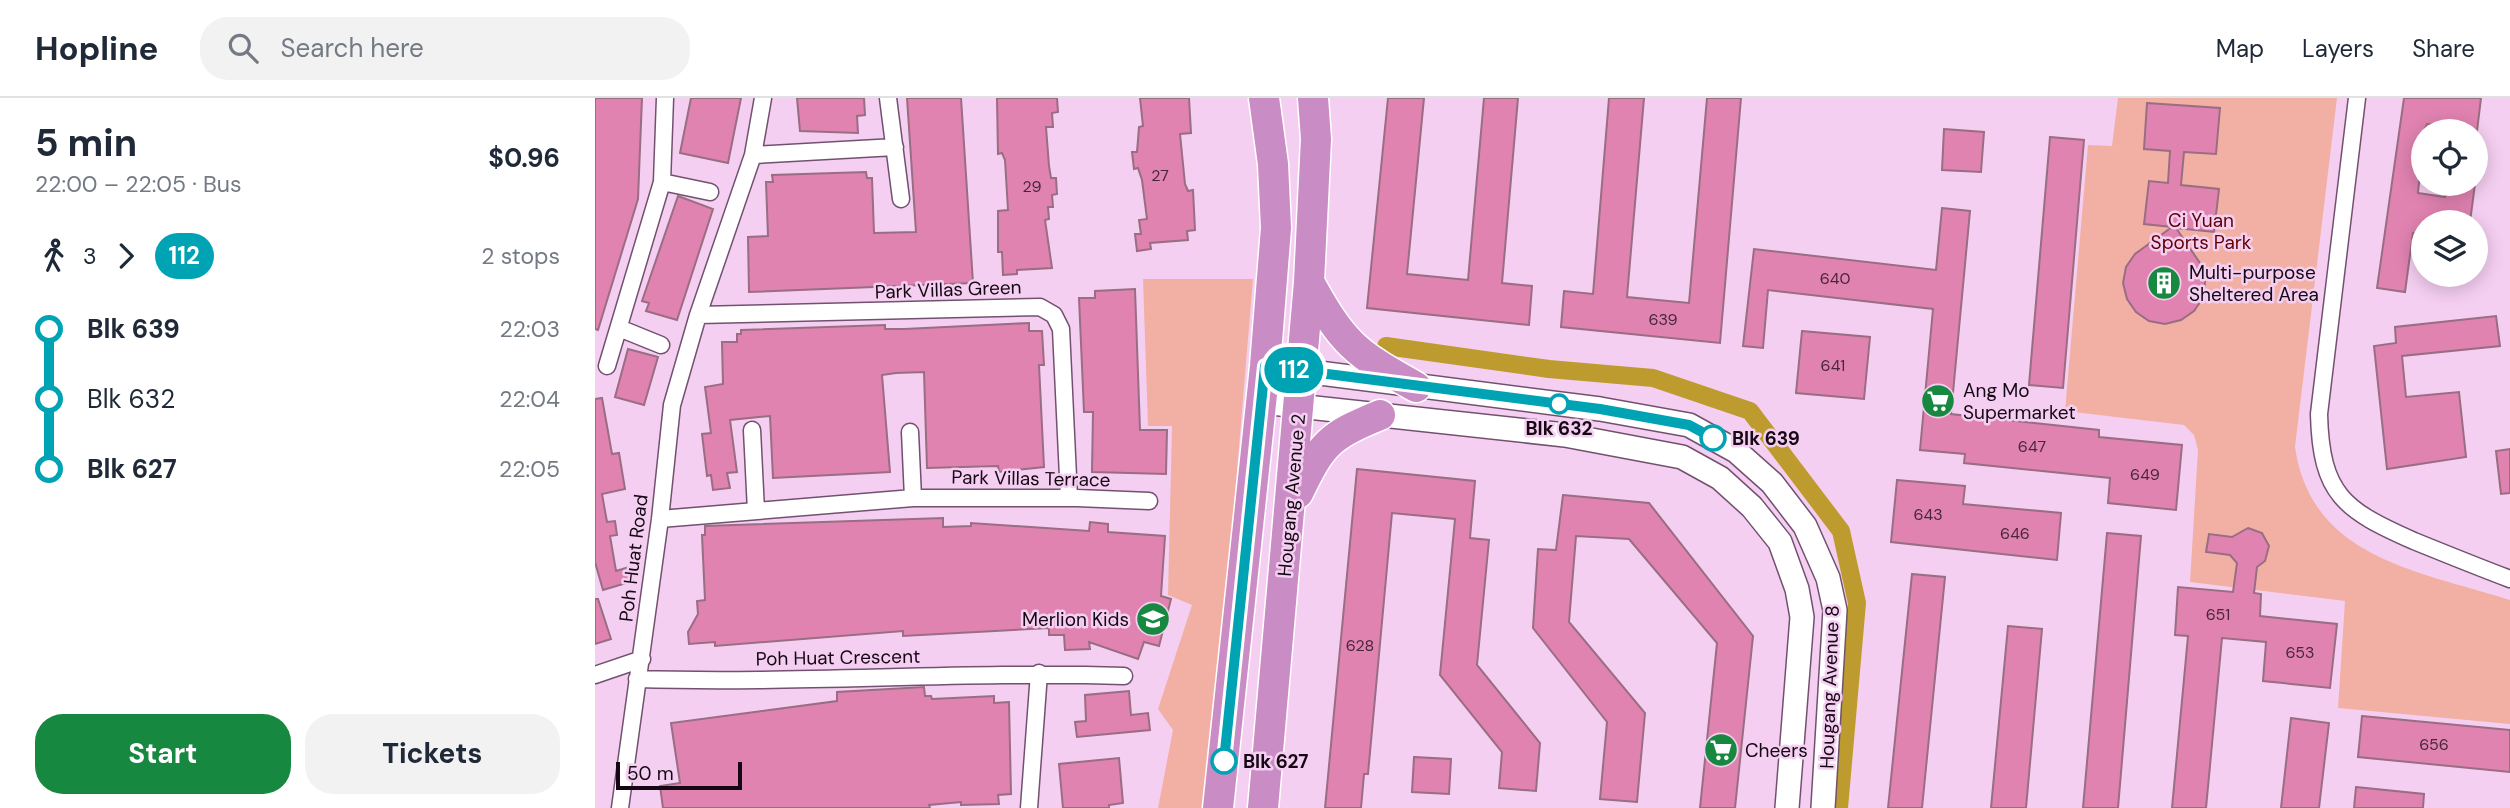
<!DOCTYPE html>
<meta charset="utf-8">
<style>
:root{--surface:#fff;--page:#f2f2f3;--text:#1f2937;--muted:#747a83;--line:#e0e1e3;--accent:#168840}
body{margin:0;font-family:"DM Sans",sans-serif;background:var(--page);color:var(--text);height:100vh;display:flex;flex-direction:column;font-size:26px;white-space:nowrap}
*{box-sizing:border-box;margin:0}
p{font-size:23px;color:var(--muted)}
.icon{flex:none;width:38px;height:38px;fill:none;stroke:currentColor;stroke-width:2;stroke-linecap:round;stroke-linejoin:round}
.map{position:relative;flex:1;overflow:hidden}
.sheet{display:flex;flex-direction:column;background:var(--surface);width:595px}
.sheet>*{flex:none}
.badge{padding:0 14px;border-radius:23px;font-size:24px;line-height:46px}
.tools{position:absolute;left:1816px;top:21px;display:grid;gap:14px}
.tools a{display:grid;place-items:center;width:77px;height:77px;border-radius:50%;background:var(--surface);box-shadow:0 4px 18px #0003;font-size:35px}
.scale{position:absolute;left:21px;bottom:18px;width:126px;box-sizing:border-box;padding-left:7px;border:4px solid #150814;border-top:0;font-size:19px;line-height:24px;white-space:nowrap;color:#150814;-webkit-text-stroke:5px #f5cff1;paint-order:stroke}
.map>.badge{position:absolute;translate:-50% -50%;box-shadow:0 0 0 4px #fff}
.legs{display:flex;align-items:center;gap:10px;height:77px;padding:0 35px;font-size:23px}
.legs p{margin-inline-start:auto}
.summary{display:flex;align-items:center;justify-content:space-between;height:119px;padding:0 35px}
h1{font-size:38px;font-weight:700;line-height:52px}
.primary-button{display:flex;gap:14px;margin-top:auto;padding:14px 35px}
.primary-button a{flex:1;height:80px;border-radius:28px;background:var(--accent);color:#fff;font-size:28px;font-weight:700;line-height:80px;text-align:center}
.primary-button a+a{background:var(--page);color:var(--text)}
ul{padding:0 35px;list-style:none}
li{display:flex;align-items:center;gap:24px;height:70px;font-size:26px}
li i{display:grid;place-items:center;width:10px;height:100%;margin:0 9px;background:currentColor}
li i::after{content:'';width:18px;height:18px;margin:-9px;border:5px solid;border-radius:50%;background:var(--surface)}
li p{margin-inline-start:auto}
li:first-child i{background:linear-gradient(#0000 50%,currentColor 0)}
li:last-child i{background:linear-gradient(currentColor 50%,#0000 0)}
header{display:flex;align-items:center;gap:42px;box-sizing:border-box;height:98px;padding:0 35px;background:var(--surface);border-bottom:2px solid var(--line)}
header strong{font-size:33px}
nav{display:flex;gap:38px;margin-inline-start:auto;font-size:24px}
.search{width:490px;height:63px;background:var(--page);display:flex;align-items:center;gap:18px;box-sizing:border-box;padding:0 24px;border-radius:28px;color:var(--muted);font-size:26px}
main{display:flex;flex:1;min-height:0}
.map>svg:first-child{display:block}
</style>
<header>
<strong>Hopline</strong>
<div class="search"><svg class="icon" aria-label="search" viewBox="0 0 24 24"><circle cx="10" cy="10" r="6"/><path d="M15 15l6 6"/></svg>Search here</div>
<nav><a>Map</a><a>Layers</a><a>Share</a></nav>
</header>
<main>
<section class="sheet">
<div class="summary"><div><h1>5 min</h1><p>22:00 – 22:05 · Bus</p></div><b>$0.96</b></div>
<div class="legs"><svg class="icon" aria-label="walk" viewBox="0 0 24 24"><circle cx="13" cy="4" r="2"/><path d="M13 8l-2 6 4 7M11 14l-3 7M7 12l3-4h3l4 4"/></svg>3<svg class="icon" aria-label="forward" viewBox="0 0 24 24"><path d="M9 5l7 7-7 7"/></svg><b class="badge" style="background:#00a3b4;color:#fff">112</b><p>2 stops</p></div>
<ul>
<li><i style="color:#00a3b4"></i><b>Blk 639</b><p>22:03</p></li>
<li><i style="color:#00a3b4"></i><span>Blk 632</span><p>22:04</p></li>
<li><i style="color:#00a3b4"></i><b>Blk 627</b><p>22:05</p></li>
</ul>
<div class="primary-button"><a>Start</a><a>Tickets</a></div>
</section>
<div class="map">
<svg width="1915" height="710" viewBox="0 0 1915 710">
<rect width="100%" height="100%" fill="#f5cff1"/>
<path fill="#f2b0a4" d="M1523,0H1742L1700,349C1716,461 1825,473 1915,502V626L1743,610L1750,503L1595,484L1603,352L1599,337L1589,327L1470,313L1493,47L1517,48Z
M548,181H658L631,505L615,634L611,710H563L578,632L563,611L597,507L573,497L577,328H553Z"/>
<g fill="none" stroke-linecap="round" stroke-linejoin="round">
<path stroke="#be9b2e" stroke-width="18" d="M791,248L954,271L1058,280L1155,313L1246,433L1262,505L1244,710"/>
</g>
<path fill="#e183b1" stroke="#996d82" stroke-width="2" d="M0,0H47L43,101L3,232L0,231Z
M96,0H146L133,65L85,55Z
M202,0H269L270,17L262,18L263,35L205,33Z
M312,0H366L378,185L154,194L153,139L173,138L171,84H178L177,77L271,74L272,80H277L279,135L321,134Z
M402,0H462L463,14L457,15L458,29H451L454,68L456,80H461L462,96L457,97L458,109H453L454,121L450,122L457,170L422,172V176L408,177L407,154H403V113L413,112L410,62L407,55L403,56Z
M545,0H594L596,35L585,36L590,86L593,93L598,92L600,132L592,133L593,142L555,145L556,151L542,153L540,136H546L544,122L552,121L547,82L543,70L539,71L537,54H542L544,29L548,28Z
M793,0H829L812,176L873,182L889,0H923L907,185L937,188L934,227L772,210Z
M1014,0H1049L1032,199L1094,205L1112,0H1146L1125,245L966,229L969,193L998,196Z
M1809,0H1886L1882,33L1832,26L1829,33L1823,95L1850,99L1852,86H1880L1875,124H1829V137L1818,135L1810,194L1782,190Z
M1552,5L1625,10L1621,56L1589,54L1586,87L1624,91L1619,134L1581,130L1607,168L1610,184L1608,200L1599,213L1586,222L1570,226L1554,223L1541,214L1532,201L1528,185L1531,169L1540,156L1577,129L1549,126L1554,83L1573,85L1575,53L1549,51Z
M1349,31L1389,34L1386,74L1347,72Z
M1455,39L1489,42L1468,290L1434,287Z
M83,98L118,111L82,222L51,213L54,205L47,203Z
M1347,110L1375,113L1356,316L1504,332V339L1587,347L1581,412L1513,405L1515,380L1369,365L1370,356L1325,352L1338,211L1173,192L1168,250L1148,248L1159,151L1341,172Z
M540,191L545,332H572L571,376L497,374L498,314H489L484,200H500V193Z
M1901,218L1905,248L1807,258L1811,299L1864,294L1871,359L1792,371L1779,248L1801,245L1800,229Z
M434,225V233H447L449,267H444L449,369L404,374L403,368L332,370L329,274L301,275L287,277L295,374L178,380L175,318L135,322L142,374L132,375L135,390L118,392L116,377L112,378L107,336L116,335L110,289L128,286L127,244H142V236H146V232L290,227V231H309Z
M1207,233L1275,239L1269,301L1201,295Z
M33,251L63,259L49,307L20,299Z
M7,300L17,356L24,355L30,391L7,396L12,424L20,423L22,437L15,438L21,473L34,469L38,483L8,492L0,464V301Z
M1915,351V395L1906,396L1901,353Z
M762,371L880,383L875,440L894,442L882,567L945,645L941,693L904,690L907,654L845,577L860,421L797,415L773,676H769L766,710H730Z
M1302,382L1370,388L1368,406L1466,415L1462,462L1296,444Z
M968,397L1054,405L1158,538L1140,710H1105L1122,545L1034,441L981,438L974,524L1050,615L1042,704L1005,701L1012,624L938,530L943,451L961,452Z
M348,420V429L376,428V425L494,433L495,424L513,426V434L570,438L566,498L576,501L564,548L549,544L543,561L494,544L495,551L470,552L469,537H454V530L308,538V533L120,548V544L94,546L93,534L103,516L102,503L110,502L107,437H110V428Z
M1653,430L1667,435L1674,448L1670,463L1662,469L1659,495L1666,496L1665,518L1742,526L1735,590L1668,583L1671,544L1627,540L1611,710H1577L1593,538L1580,537L1583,489L1638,494L1642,465L1635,457L1611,454L1614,436L1637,439Z
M1512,435L1546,438L1523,710H1488Z
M1317,476L1350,479L1327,710H1293Z
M0,501H3L16,541L0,546Z
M1413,528L1447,531L1431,710H1396Z
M329,589L330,598H336L337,601L399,598V605L414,604L416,696L403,697L404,706L366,707V704L334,707L335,710H68L65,688L85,685L76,625L242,603V594Z
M534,593L536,617L553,615L555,632L482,639L480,624L491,623L490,597Z
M1767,618L1915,632V674L1763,659Z
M1696,620L1734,625L1724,710H1686Z
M819,659L856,661L854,696L817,694Z
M524,660L528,705L514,707V710H468L464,666Z
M1761,689L1829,696L1828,710H1759Z"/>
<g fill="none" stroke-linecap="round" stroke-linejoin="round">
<g stroke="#72516f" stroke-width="19">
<path id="street" d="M293,0L306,101
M1762,0L1724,316C1726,397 1749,412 1819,443C1851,456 1883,469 1915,481
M158,57L300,49
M67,84L115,94
M103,217L445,209L459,217L466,231L474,400
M24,230L66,247
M12,268L67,84L70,0
M157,332L161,413
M315,334L318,400
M65,421L318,400H482L554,403
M0,577L47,561
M42,581C205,586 367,573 529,578
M25,710L65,421L77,307L103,217L158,57L168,0
M434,710L444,575"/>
</g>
<g stroke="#72516f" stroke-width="26">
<path id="secondary" d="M670,268L1005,311L1094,327L1141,353L1177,385L1210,428L1233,480L1240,512L1228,710
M666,304L970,337L1087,359L1125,380L1157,409L1185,444L1202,491L1207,519L1192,710"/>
</g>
<g stroke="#fff" stroke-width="33">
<path id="highway" d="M714,184C748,246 760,255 821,289
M703,395C727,345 734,338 785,317
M623,710L670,268L681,130L678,66L669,0
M668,710L714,184L721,41L718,0"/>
</g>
<use href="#street" stroke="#fff" stroke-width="16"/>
<use href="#secondary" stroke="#fff" stroke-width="23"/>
<use href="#highway" stroke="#ca8cc4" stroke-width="30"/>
</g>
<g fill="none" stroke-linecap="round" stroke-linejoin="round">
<g stroke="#fff" stroke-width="16">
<path id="line-1" d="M629,663L670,268L1005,311L1094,327L1118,340"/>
</g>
<use href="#line-1" stroke="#00a3b4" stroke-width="10"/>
</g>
<defs>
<g id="building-disc" transform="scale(1.75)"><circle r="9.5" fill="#168840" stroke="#f5cff1"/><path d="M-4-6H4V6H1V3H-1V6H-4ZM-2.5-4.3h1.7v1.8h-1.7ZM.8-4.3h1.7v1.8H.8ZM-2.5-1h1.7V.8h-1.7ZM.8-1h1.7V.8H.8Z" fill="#fff"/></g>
<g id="supermarket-disc" transform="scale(1.75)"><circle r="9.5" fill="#168840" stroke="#f5cff1"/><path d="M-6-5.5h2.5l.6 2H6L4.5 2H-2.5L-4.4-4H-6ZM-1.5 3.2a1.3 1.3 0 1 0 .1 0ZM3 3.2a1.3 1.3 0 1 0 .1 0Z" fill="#fff"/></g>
<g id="school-disc" transform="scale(1.75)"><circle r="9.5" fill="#168840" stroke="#f5cff1"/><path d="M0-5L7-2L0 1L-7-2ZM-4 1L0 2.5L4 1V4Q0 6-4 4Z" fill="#fff"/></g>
</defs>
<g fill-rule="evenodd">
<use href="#building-disc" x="1569" y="185"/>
<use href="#supermarket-disc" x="1343" y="303"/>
<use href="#school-disc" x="558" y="521"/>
<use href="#supermarket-disc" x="1126" y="652"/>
</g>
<g fill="#fff" stroke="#00a3b4" stroke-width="3.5">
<circle cx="964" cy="306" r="9"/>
<circle cx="1118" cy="340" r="12"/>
<circle cx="629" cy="663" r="12"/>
</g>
<g text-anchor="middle" stroke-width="5" stroke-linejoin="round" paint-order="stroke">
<g font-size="16" fill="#48273b">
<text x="565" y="83">27</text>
<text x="437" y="94">29</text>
<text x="1240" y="186">640</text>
<text x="1068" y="227">639</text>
<text x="1238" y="273">641</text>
<text x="1437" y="354">647</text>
<text x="1550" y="382">649</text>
<text x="1333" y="422">643</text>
<text x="1420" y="441">646</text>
<text x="1623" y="522">651</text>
<text x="765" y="553">628</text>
<text x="1705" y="560">653</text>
<text x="1839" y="652">656</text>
</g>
<g font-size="19" fill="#600000" stroke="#f5cff1">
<text x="1606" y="129">Ci Yuan<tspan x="1606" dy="22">Sports Park</tspan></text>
</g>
<g font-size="19" fill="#150814" stroke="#f5cff1" text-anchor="start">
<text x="1594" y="181">Multi-purpose<tspan x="1594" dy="22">Sheltered Area</tspan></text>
<text x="1368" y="299">Ang Mo<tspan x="1368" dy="22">Supermarket</tspan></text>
<text x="534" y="528" text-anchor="end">Merlion Kids</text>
<text x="1150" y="659">Cheers</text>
</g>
<g font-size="19" fill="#150814" stroke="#f5cff1">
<text transform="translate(353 191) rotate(-2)" y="7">Park Villas Green</text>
<text transform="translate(436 380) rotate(1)" y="7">Park Villas Terrace</text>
<text transform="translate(696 397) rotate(-85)" y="7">Hougang Avenue 2</text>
<text transform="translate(38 460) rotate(-83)" y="7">Poh Huat Road</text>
<text transform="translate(243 559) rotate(-1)" y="7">Poh Huat Crescent</text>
<text transform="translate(1234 589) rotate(-88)" y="7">Hougang Avenue 8</text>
</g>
<g font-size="19" font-weight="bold" fill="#150814" stroke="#f5cff1" text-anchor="start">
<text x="964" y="337" text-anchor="middle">Blk 632</text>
<text x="1137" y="347">Blk 639</text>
<text x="648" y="670">Blk 627</text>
</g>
</g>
</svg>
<div class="tools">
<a><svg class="icon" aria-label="locate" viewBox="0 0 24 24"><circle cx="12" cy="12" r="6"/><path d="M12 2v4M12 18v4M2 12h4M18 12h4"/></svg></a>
<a><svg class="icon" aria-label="layers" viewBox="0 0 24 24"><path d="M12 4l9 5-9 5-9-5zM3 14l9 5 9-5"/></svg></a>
</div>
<div class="scale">50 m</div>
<b class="badge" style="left:699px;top:272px;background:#00a3b4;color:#fff">112</b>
</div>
</main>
